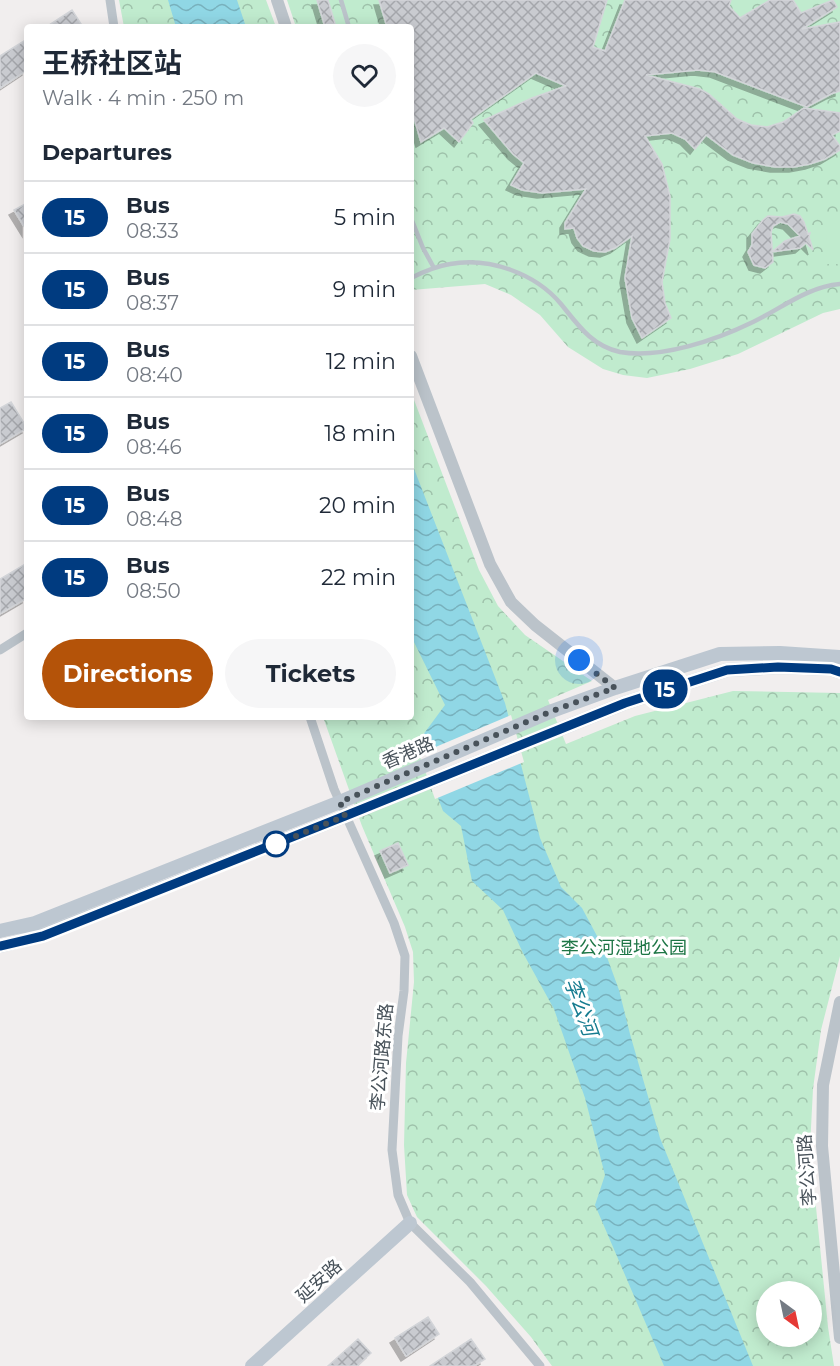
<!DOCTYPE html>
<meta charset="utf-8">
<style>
:root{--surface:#fff;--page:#f6f6f7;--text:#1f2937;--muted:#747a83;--line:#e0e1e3;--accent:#b45309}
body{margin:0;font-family:Montserrat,"Noto Sans SC",sans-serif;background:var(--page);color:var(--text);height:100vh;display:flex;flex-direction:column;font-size:22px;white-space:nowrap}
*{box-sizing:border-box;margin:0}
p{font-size:20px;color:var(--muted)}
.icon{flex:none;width:33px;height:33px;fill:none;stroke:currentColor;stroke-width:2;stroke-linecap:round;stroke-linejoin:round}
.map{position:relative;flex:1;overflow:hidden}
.details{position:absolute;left:24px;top:24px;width:390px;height:696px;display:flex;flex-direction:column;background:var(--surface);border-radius:6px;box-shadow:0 3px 15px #0003}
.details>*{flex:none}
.badge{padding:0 12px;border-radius:20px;font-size:21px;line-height:39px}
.needle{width:39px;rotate:147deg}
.controls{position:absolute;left:756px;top:1281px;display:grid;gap:12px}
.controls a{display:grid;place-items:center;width:66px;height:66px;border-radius:50%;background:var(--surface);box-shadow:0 3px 15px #0003;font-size:30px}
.you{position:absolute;width:30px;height:30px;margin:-15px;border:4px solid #fff;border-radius:50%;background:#1a73e8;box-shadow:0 0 0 9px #1a73e833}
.map>.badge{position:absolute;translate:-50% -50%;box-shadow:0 0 0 3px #fff}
h2{padding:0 18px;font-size:22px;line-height:54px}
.round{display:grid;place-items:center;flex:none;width:63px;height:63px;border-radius:32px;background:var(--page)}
.overview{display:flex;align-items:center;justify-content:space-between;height:102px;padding:0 18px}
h1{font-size:28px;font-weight:700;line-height:45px}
.action{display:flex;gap:12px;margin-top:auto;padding:12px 18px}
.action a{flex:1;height:69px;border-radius:36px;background:var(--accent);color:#fff;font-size:24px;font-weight:700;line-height:69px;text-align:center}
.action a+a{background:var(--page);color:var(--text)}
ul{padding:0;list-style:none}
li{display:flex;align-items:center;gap:18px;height:72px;padding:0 18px;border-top:2px solid var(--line)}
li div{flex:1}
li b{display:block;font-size:22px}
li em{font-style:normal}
li .badge{min-width:66px;font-weight:700;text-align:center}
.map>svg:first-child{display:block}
</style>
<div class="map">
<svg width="840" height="1366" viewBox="0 0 840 1366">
<defs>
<pattern id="forest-crowns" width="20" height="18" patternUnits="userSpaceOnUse" patternTransform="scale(1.5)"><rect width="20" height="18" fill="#c0ebce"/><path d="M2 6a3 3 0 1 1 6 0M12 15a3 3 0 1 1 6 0" fill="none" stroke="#9ec1aa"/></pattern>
<pattern id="water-waves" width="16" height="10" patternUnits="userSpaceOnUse" patternTransform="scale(1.5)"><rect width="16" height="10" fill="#90d7e5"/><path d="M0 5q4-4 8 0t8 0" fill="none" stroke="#78b1bd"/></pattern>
<pattern id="building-cross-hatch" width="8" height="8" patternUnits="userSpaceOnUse" patternTransform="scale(1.5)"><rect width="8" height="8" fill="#c9cbd0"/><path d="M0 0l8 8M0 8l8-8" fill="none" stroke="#a5a7ac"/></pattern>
<filter id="shadow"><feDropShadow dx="-5" dy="5" stdDeviation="0" flood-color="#0004"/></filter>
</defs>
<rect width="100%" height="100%" fill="#f1eeee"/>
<path fill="url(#forest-crowns)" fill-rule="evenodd" d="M119,0H266L276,27H124Z
M287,0H840V309L823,313L738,354L690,369L647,378L623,375L603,369L568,347L540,315L511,295L485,284L411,290V27H296Z
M411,392L479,570L498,606L525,635L592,681L548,700L566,744L635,716L733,691L840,693V956L821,1030L813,1089L810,1147L828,1327L834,1366H552L531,1337L486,1286L417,1217L407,1195L404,1145L406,1063L414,982L413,952L405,927L362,826L323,717H411ZM766,1292H812V1336H766Z"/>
<path fill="#c0ebce" d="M827,232L840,233V264H826Z"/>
<path fill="url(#water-waves)" d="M168,0H237L246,27H176Z
M411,461L505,703L540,838L561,887L582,908L604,949L619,990L630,1034L660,1138L753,1366H664L595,1205L605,1175L585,1098L554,1009L523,953L503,910L472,881L461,826L443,811L417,743L445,705L411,636Z"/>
<path fill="#f1eeee" d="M511,715L524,762L435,799L419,754Z"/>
<path fill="url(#building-cross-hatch)" stroke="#d3d5d9" stroke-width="1.5" filter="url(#shadow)" d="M317,0H328L336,27H325Z
M379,0H607L593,47L605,51L625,0H731L729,6L740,18L770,0H793L801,13L833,0L837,7L802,29L840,22V91L831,94L807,107L715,72L698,70L646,75L700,89L709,94L737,119L751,125L767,127L783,122L804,108L840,113V131L832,135L840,146V150L825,159L810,164L794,167H775L753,163L733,155L706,135L695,149L685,139L672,133L645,136L662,164L670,196V239L662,282L665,303L671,318L642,338L632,318L625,278L632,236L615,248L605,252L594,251L583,246L577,238L574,228L565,229V223L586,189L542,193L522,190L511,185L524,163L513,154L484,120L532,98L566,86L536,73L471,119L473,123L459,142L444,128L421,142L411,108V27H387Z
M72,10L83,27H46Z
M27,39V70L0,88V56Z
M27,203V231L14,210Z
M794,214L800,216L804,222L808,234L810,233L809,237L813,250L806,243L800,248L772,252L785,241L800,236L788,224L780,222L773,226L771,232L773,262L765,268L754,265L748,252L752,245V234L763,220L768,216L782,217Z
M11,402L27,428L0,444V408Z
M27,563V598L0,614V579Z
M398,843L408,865L390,873L380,851Z
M428,1317L439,1334L406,1356L395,1338Z
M358,1339L371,1353L357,1366H328Z
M471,1339L485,1359L474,1366H430Z"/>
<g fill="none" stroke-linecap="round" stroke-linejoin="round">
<path stroke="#bbc3ca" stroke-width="4.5" d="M341,0L349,27
M411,218L423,248L434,268
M411,278C423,272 436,266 450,264C489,257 535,273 561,304C578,325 592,346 620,352C661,359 716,340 753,322C782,308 807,287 840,284"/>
<path stroke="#bbc3ca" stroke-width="9" d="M110,0L114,27
M0,650L27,633
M310,717L334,789L394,923L405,956L404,991L398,1036L392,1150L398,1195L410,1223L470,1282L540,1366"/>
<path stroke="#bbc3ca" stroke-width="12" d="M277,0L286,27
M411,356L490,564L511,602L535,625L615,688
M840,1002L823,1085L822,1146L840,1338"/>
<path stroke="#bdc7d1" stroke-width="14" d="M0,931L35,923L340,802L552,711L615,688L720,654L780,653L840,657
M0,946L43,935L345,816L625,703L727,670L779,667L831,669L840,672
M252,1366L410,1223"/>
</g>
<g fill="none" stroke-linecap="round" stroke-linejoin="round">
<g stroke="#fff" stroke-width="14">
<path id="line" d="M0,946L43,936L345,816L625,703L727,670L778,667L831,669L840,672"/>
</g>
<use href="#line" stroke="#003b80" stroke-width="9"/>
<path stroke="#48525a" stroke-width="6" stroke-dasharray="0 10.8" d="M276,844L345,816L340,802L552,711L615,688L579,660"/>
</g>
<circle fill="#fff" stroke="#003b80" stroke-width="3" cx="276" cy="844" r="12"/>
<g text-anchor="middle" stroke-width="6" stroke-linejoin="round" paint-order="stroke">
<g font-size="18" fill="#48525a" stroke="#fff">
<text transform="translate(408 753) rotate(-23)" y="6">香港路</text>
<text transform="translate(382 1057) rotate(-85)" y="6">李公河路东路</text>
<text transform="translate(807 1170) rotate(-94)" y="6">李公河路</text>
<text transform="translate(319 1281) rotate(-42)" y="6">延安路</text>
</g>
<g font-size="18" fill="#1e7646" stroke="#fff">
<text x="624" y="954">李公河湿地公园</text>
</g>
<g font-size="20" font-style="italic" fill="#167c90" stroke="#fff">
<text transform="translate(581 1007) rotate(70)" y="7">李公河</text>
</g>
</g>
</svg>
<div class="controls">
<a><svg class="needle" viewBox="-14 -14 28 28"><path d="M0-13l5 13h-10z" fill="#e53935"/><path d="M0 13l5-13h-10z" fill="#747a83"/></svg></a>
</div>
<div class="you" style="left:579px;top:660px"></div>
<b class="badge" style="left:665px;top:689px;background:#003b80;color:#fff">15</b>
<section class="details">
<div class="overview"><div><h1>王桥社区站</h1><p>Walk · 4 min · 250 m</p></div><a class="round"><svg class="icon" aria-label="heart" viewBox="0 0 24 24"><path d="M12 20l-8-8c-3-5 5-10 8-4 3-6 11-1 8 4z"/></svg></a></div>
<h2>Departures</h2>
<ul>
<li><span class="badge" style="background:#003b80;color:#fff">15</span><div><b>Bus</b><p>08:33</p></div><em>5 min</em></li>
<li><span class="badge" style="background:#003b80;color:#fff">15</span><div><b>Bus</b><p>08:37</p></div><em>9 min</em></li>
<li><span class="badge" style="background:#003b80;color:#fff">15</span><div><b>Bus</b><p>08:40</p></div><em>12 min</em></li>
<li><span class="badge" style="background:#003b80;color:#fff">15</span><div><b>Bus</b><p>08:46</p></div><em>18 min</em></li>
<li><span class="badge" style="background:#003b80;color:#fff">15</span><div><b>Bus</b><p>08:48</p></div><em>20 min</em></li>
<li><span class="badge" style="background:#003b80;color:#fff">15</span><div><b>Bus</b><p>08:50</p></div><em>22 min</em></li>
</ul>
<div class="action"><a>Directions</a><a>Tickets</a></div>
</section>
</div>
